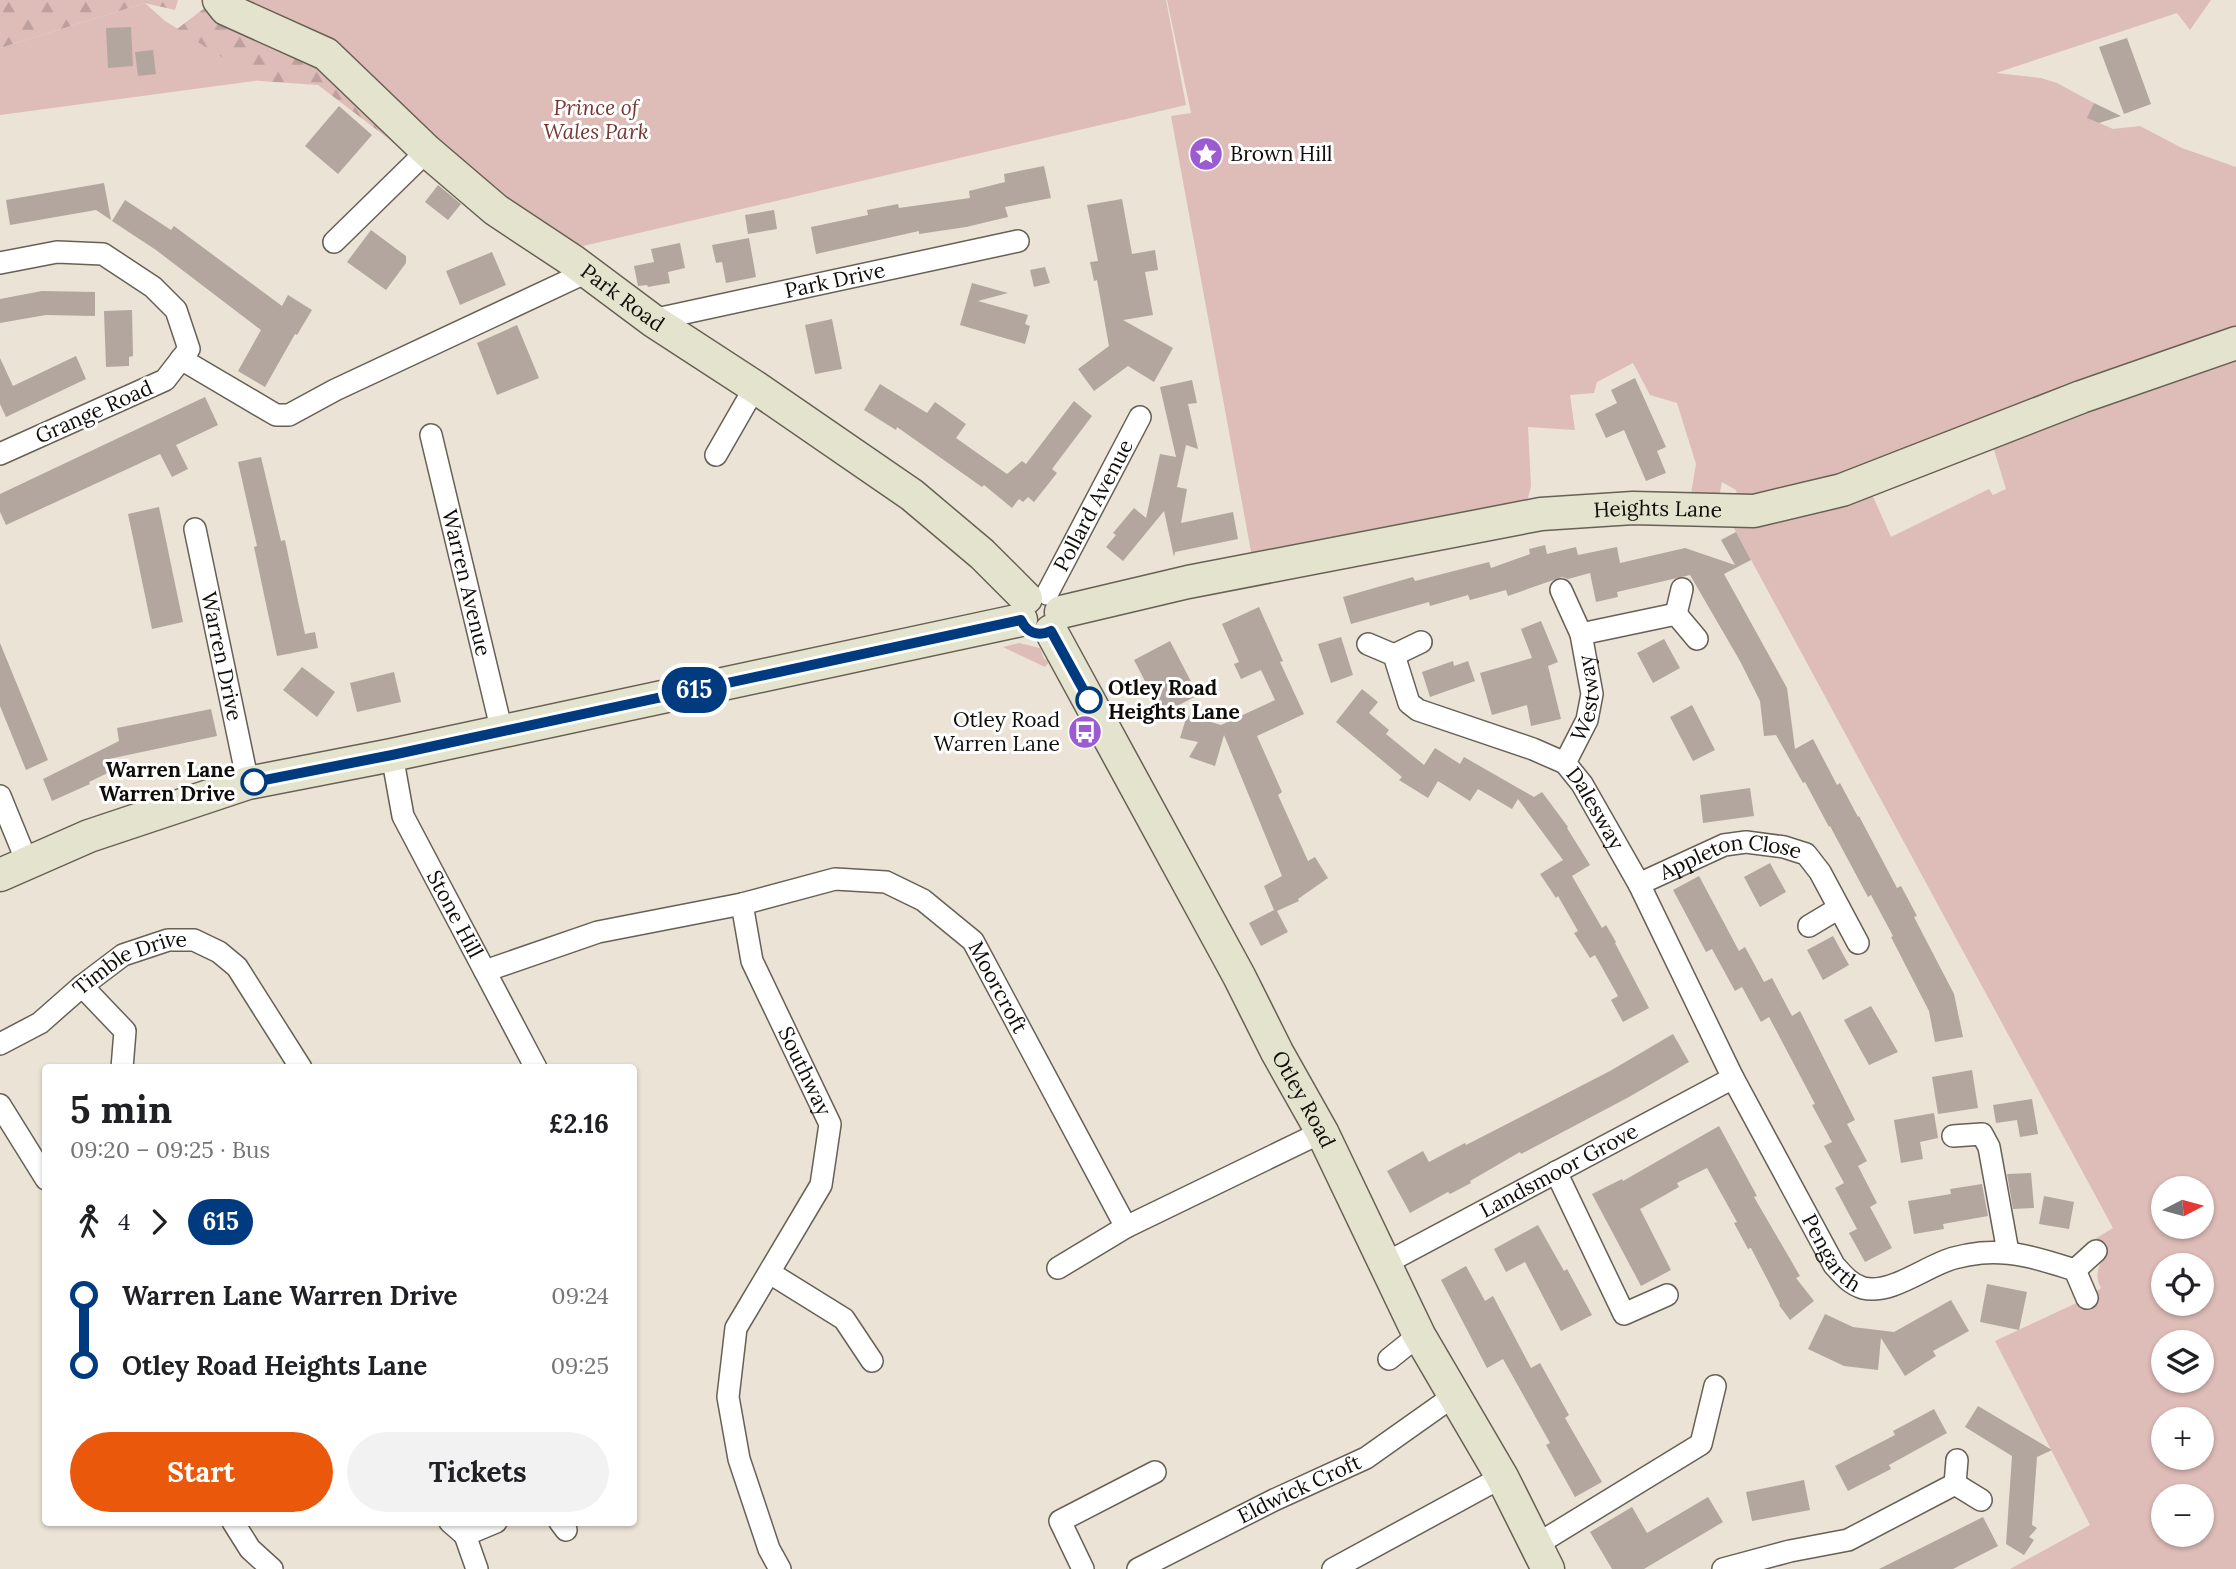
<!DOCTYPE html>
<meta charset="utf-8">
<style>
:root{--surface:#fff;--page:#f2f2f2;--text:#202124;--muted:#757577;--accent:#ea580c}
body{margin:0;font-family:Lora,serif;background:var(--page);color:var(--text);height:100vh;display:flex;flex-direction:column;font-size:26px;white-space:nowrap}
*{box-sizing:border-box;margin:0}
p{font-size:23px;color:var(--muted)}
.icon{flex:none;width:38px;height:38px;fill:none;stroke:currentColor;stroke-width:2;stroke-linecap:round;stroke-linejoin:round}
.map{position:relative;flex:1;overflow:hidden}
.drawer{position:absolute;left:42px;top:1064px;width:595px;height:462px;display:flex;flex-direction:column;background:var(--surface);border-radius:7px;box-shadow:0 2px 5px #0004}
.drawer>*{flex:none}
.badge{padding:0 14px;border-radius:23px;font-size:24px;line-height:46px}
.needle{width:46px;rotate:84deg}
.buttons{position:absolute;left:2151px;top:1176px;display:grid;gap:14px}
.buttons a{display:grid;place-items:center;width:63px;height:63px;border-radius:50%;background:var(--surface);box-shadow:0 2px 5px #0004;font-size:35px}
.map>.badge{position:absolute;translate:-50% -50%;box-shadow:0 0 0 4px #fff}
.legs{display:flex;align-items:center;gap:10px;height:77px;padding:0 28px;font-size:23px}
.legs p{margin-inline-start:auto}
.summary{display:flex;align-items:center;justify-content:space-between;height:119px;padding:0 28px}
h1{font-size:38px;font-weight:700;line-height:52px}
.button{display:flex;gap:14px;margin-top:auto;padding:14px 28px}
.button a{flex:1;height:80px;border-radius:42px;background:var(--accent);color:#fff;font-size:28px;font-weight:700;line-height:80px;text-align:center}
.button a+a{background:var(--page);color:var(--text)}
ul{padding:0 28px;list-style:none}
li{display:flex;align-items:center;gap:24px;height:70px;font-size:26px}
li i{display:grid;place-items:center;width:10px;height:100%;margin:0 9px;background:currentColor}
li i::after{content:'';width:18px;height:18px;margin:-9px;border:5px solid;border-radius:50%;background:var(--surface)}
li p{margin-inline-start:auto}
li:first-child i{background:linear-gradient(#0000 50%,currentColor 0)}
li:last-child i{background:linear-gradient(currentColor 50%,#0000 0)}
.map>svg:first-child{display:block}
</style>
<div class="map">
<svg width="2236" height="1569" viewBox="0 0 2236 1569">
<defs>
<pattern id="forest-firs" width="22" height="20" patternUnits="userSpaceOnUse" patternTransform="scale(1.75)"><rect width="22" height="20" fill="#debcb8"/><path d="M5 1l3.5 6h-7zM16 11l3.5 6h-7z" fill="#bda09d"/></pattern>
</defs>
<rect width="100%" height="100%" fill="#ebe3d6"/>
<path fill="#debcb8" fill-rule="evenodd" d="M222,0H1166L1186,105L583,246L521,218Z
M1167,0H2211L2190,30L2177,13L1996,73L2041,78L2057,83L2094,103L2088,118L2113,129L2140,126L2182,148L2236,167V329L1809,490L1738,499L1736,490L1722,482L1718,501L1690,500L1696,464L1677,403L1650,395L1633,363L1597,382L1594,393L1570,395L1575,430L1528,427L1531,486L1527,502L1252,557L1171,116L1191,113Z
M145,3L165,21L262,80L0,115V48Z
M2236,354V1569H2010L2090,1525L1995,1341L2087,1298L2101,1288C2095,1277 2097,1268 2104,1258L2090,1242L2113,1228L1730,521L1870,490L1891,537L1989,489L1993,495L2006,489L1992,443ZM2163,1188H2202V1227H2163ZM2163,1265H2202V1304H2163ZM2163,1342H2202V1381H2163ZM2163,1419H2202V1458H2163ZM2163,1496H2202V1535H2163Z
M1019,643L1040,648L1044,659L1050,661L1045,667L1003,647Z"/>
<path fill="url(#forest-firs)" d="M0,0H178L175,10L145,3L0,48Z
M206,7L340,78L406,152L318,85L260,81L177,29Z"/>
<path fill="#b3a69e" d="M131,27L133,66L108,68L106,28Z
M2127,38L2151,104L2124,114L2099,47Z
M153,50L156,74L138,76L135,52Z
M2094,103L2121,116L2099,123L2087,118Z
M339,106L372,135L338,174L305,146Z
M1044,166L1051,198L1005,207L1008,217L966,227L919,234V231L816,254L811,227L868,215L867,210L898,204L899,208L970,198L969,191L1005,182L1004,174Z
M104,183L111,220L96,210L10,225L6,200Z
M438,185L461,204L448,220L425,202Z
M1122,199L1132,254L1155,250L1158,270L1145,272L1153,315L1123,320L1173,348L1154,382L1128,366L1094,391L1078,369L1109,346L1097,280L1094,281L1090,262L1098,261L1087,205Z
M125,200L171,230L174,226L282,306L288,295L312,310L297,335L295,334L265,387L238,371L261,330L156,250L112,221Z
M774,210L777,229L748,234L745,215Z
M371,230L406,256V263L386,290L347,262Z
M749,238L756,277L726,283L722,262L716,263L712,245Z
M680,243L685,268L668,272L670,283L648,287L647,285L638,286L634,266L654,262L651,249Z
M492,252L506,285L460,305L446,271Z
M1045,267L1050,283L1034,287L1030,270Z
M972,283L1008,293L978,301L1028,315L1025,324L1030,326L1025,344L960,325Z
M42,291L95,292V316L46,315L0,323V299Z
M132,310L133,356L129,357V366L106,367L104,311Z
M832,319L842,369L815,374L805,325Z
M517,325L539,378L497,395L477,343Z
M76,356L86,379L6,417L0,404V358L13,386Z
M1635,378L1666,447L1657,451L1666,473L1646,481L1624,430L1606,438L1595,414L1617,403L1611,390Z
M1192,380L1197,403L1188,404L1198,449L1186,445L1177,487L1187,489L1181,523L1233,512L1238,539L1175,552L1174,557L1164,511L1123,561L1106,547L1116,535L1113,533L1134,508L1146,518L1160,454L1176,457L1160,387Z
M880,384L927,413L935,402L966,424L956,438L1007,474L1022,461L1026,464L1074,401L1092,416L1052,469L1057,473L1034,502L1028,497L1023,502L1019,499L1012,508L984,485L982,487L897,427L896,430L864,410Z
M205,397L218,425L176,445L188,469L172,477L160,454L6,525L0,512V494Z
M261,457L281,541L285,540L305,634L315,632L318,648L277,656L254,547L257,546L238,462Z
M159,507L183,622L152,629L128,514Z
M1736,532L1751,560L1724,574L1787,688L1795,749L1813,739L1837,785L1840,783L1858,817L1859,816L1897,888L1901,886L1917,916L1914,917L1954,994L1963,1037L1935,1042L1929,1011L1891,937L1893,936L1871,895L1868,897L1830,826L1829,827L1805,782L1803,783L1776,735L1764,736L1760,701L1740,661L1690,575L1617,592L1618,597L1596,602L1590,573L1568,579L1562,577L1508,596L1506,590L1470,600L1468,595L1430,606L1429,602L1351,624L1343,597L1413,577L1415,581L1489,562L1491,568L1530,554L1529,549L1545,545L1547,554L1576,547L1578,555L1617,547L1620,563L1685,548L1735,565L1721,540Z
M1259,607L1283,661L1280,662L1304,714L1257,736L1282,792L1278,795L1308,861L1315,857L1328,878L1298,899L1299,901L1277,911L1288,932L1261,946L1249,923L1274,910L1264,886L1282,876L1224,735L1215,766L1189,757L1198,742L1180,738L1187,715L1221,725L1275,700L1261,670L1241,679L1234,664L1239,662L1222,624Z
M1541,621L1558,662L1548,666L1561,719L1531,726L1527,705L1492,715L1480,673L1532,658L1521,629Z
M1341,637L1353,675L1331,683L1318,644Z
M1664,639L1680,668L1653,683L1637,653Z
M1170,641L1198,695L1162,714L1134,660Z
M0,643L48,760L26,770L0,706Z
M1453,661L1454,666L1468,661L1475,681L1430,697L1422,672Z
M302,667L335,692L317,717L283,690Z
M394,672L401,702L357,712L350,683Z
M1362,689L1378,702L1369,713L1389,730L1386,734L1424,765L1435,748L1460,764L1464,757L1534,797L1542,792L1568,827L1567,828L1590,865L1572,876L1602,928L1606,925L1616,942L1615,943L1649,1008L1623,1022L1611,1000L1618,996L1595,955L1590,958L1574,933L1578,931L1558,896L1556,898L1540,874L1563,860L1518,799L1512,809L1478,789L1470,801L1438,781L1428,798L1399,780L1402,777L1336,722Z
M1692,705L1715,750L1693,761L1670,717Z
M211,709L217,736L109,759L114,770L89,782L90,784L52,801L43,779L119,741L117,728Z
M1750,788L1754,816L1703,823L1700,795Z
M1770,863L1786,892L1760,907L1744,877Z
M1699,876L1739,951L1745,947L1764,982L1772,978L1792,1016L1800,1011L1855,1120L1847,1124L1867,1161L1858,1166L1877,1203L1870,1207L1892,1248L1865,1262L1849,1233L1857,1229L1835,1188L1844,1183L1824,1146L1832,1142L1812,1105L1815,1104L1769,1017L1761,1022L1742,987L1735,991L1712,949L1706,952L1673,890Z
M1833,936L1849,965L1823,980L1807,950Z
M1871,1006L1898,1052L1869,1065L1844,1020Z
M1673,1034L1689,1062L1629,1097L1521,1154L1520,1152L1470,1181L1471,1183L1450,1194L1448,1192L1410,1213L1387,1171L1423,1151L1429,1162L1465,1143L1466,1145L1610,1071Z
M1972,1070L1978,1108L1938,1114L1932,1077Z
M2032,1099L2038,1134L2020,1137L2017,1120L1996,1123L1993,1105Z
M1934,1113L1938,1138L1920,1142L1923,1159L1901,1163L1894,1120Z
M1719,1126L1757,1196L1754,1197L1800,1276L1796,1278L1814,1301L1790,1320L1779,1305L1780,1304L1751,1248L1748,1249L1734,1223L1737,1222L1707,1168L1677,1183L1679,1187L1640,1209L1671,1270L1641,1286L1592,1194L1622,1179L1623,1181Z
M2031,1173L2034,1208L2013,1209L2007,1174Z
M1982,1184L1988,1216L1943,1224L1944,1229L1914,1234L1908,1201L1951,1194L1950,1189Z
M2044,1196L2074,1202L2069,1229L2039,1224Z
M1538,1225L1564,1271L1567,1269L1592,1315L1561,1331L1525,1262L1506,1272L1494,1249Z
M1466,1266L1485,1301L1493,1296L1531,1368L1540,1363L1569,1415L1565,1418L1602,1482L1575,1497L1546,1445L1550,1443L1503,1359L1487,1368L1441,1280Z
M1987,1284L2027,1292L2019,1330L1980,1322Z
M1951,1300L1969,1331L1933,1351L1936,1356L1905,1376L1881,1338L1878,1370L1844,1366L1808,1349L1825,1314L1853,1327L1894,1332Z
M1978,1406L2052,1450L2037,1457L2032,1525L2037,1528L2029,1537L2034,1540L2024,1555L2006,1544L2012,1456L1965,1427Z
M1934,1409L1947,1433L1889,1465L1891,1469L1848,1491L1835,1466L1895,1435L1893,1431Z
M1804,1480L1810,1510L1752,1521L1746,1492Z
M1708,1497L1723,1522L1644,1569H1612L1590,1532L1632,1507L1647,1533Z
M1983,1517L1998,1546L1953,1569H1879Z"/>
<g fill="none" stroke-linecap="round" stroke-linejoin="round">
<g stroke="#676055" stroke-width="24">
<g id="street">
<path d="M334,242L427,151"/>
<path d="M0,263L57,252L103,254L153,287L176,310L189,349L165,380L0,454"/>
<path id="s1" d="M652,320L1018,241"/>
<path d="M181,359L276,415H289L335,390L587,272"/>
<path id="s2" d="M431,435L502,732"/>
<path d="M716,455L755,387"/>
<path id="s3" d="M195,529L248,783"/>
<path d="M1561,590L1581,634"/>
<path id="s4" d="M1047,594L1140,417"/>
<path d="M1676,614L1682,589"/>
<path id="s5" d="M1368,644L1394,655L1409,703L1418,710L1533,749L1565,763L1582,784L1639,884L1733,1078L1834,1265C1843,1275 1850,1284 1863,1288C1892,1295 1927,1265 1954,1258C1962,1256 1972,1254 1981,1253C2014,1250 2043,1260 2075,1270L2096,1251"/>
<path d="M1394,655L1421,642"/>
<path id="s6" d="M392,755L403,816L536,1068"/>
<path id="s7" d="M1565,763L1587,720L1592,694L1581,634L1676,614L1697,639"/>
<path d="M0,796L27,862"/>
<path id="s8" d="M1639,884L1724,845L1746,842L1784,847L1806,854L1820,872L1858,943"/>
<path id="s9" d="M742,904L752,961L830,1124L821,1185L736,1328L728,1397L739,1459L769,1549L780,1569"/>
<path d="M1809,926L1839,908"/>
<path id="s10" d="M485,971L598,932L742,904L835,879L886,882L923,900L973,941L1126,1227L1322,1132"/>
<path d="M82,986L125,1031L122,1068"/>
<path id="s11" d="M0,1044L40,1023L82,986L123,955L168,940H194L219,952L237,967L301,1068"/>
<path d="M0,1105L46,1179"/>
<path d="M1953,1136L1982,1134L1989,1147L2008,1252"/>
<path d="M1556,1172L1624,1314L1667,1295"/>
<path id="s12" d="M1386,1263L1733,1078"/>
<path d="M1058,1268L1126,1227"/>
<path d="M2075,1270L2087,1298"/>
<path d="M770,1273L844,1319L872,1361"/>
<path d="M1389,1359L1419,1335"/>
<path d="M1955,1484L1981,1500"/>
<path d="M233,1522L250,1549L272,1569"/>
<path d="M450,1522L465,1535L496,1522"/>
<path d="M560,1522L566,1530"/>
<path d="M465,1535L477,1569"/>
<path d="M1536,1545L1701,1444L1715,1386"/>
<path d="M1083,1569L1060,1521L1155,1472"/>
<path id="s13" d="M1138,1569L1274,1500L1366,1458L1455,1395"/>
<path d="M1333,1569L1502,1477"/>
<path d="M1723,1569L1790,1551L1848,1540L1955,1484L1957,1460"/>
</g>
</g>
<g stroke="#676055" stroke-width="35">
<g id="secondary">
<path id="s14" d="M219,0L226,9L326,54L427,151L496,210L573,261L652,320L755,387L912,495L982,554L1026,598"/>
<path id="s15" d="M1061,612L1188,582L1541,514L1633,508L1754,511L1842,490L2081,397L2236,343"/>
<path id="s16" d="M1051,631L1239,976L1277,1052L1322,1132L1419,1335L1502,1477L1548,1569"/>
<path d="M0,875L89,836L248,783L392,755L1021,620"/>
</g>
</g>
<use href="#street" stroke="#fff" stroke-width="21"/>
<use href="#secondary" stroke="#e4e3cd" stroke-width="32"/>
</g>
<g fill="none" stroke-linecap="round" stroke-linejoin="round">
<g stroke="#fff" stroke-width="16">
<path id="line-1" d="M254,782L392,755L1021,620C1027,633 1038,637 1051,631L1089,700"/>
</g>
<use href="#line-1" stroke="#003b80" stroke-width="10"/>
</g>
<defs>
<g id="sight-disc" transform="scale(1.75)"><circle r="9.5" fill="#9c5bd1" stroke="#fff"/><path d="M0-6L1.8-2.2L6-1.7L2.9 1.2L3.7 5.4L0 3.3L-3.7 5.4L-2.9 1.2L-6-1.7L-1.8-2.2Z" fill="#fff"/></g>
<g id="bus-disc" transform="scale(1.75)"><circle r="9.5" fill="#9c5bd1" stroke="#fff"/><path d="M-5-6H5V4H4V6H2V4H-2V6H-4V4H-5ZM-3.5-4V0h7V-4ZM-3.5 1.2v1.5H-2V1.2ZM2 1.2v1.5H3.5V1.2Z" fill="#fff"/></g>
</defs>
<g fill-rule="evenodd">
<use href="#sight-disc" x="1206" y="154"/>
<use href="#bus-disc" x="1085" y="732"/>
</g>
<g fill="#fff" stroke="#003b80" stroke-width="3.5">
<circle cx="1089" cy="700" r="12"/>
<circle cx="254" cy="782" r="12"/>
</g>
<g text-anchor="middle" stroke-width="6" stroke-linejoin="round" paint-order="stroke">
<g font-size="21" font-style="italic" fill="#743731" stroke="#fff">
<text x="596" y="115">Prince of<tspan x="596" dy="24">Wales Park</tspan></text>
</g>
<g font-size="21" fill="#100d09" stroke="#fff" text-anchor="start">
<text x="1230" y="161">Brown Hill</text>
<text x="1060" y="727" text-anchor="end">Otley Road<tspan x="1060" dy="24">Warren Lane</tspan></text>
</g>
<g font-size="21" fill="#100d09" stroke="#fff">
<text dy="7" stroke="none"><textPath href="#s1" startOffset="187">Park Drive</textPath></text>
<text dy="7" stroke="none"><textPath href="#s14" startOffset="506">Park Road</textPath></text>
<text transform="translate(94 412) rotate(-24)" y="7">Grange Road</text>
<text dy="7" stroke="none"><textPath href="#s4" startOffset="100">Pollard Avenue</textPath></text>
<text dy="7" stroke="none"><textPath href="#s15" startOffset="607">Heights Lane</textPath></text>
<text dy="7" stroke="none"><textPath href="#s2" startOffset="152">Warren Avenue</textPath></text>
<text dy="7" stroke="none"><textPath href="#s3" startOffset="130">Warren Drive</textPath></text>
<text dy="7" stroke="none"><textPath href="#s7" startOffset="70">Westway</textPath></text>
<text dy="7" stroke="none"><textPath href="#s5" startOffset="301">Dalesway</textPath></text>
<text dy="7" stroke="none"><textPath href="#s8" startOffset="98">Appleton Close</textPath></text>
<text dy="7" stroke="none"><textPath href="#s6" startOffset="173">Stone Hill</textPath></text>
<text dy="7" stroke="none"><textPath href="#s11" startOffset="156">Timble Drive</textPath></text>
<text dy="7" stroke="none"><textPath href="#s10" startOffset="572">Moorcroft</textPath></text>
<text dy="7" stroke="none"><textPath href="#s9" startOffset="180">Southway</textPath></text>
<text dy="7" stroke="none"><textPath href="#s16" startOffset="532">Otley Road</textPath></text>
<text dy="7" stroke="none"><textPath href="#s12" startOffset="196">Landsmoor Grove</textPath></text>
<text dy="7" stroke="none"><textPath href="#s5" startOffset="805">Pengarth</textPath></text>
<text dy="7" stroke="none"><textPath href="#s13" startOffset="180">Eldwick Croft</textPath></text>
</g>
<g font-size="21" font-weight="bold" fill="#100d09" stroke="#fff" text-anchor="start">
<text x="1108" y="695">Otley Road<tspan x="1108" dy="24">Heights Lane</tspan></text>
<text x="235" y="777" text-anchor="end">Warren Lane<tspan x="235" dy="24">Warren Drive</tspan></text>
</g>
</g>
</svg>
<div class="buttons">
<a><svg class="needle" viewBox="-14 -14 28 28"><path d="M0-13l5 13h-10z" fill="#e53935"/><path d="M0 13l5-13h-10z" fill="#757577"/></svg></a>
<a><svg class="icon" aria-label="locate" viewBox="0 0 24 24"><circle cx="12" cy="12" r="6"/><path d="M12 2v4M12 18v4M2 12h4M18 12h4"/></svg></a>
<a><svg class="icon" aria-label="layers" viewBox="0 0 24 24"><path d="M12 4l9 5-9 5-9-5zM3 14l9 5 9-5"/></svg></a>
<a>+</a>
<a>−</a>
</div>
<b class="badge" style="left:694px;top:690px;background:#003b80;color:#fff">615</b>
<section class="drawer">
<div class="summary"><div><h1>5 min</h1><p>09:20 – 09:25 · Bus</p></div><b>£2.16</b></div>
<div class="legs"><svg class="icon" aria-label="walk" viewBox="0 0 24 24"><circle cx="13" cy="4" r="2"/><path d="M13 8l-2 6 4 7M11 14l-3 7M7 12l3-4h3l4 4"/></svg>4<svg class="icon" aria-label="forward" viewBox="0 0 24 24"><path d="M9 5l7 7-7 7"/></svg><b class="badge" style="background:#003b80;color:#fff">615</b></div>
<ul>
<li><i style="color:#003b80"></i><b>Warren Lane Warren Drive</b><p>09:24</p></li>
<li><i style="color:#003b80"></i><b>Otley Road Heights Lane</b><p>09:25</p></li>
</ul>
<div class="button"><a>Start</a><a>Tickets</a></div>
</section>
</div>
